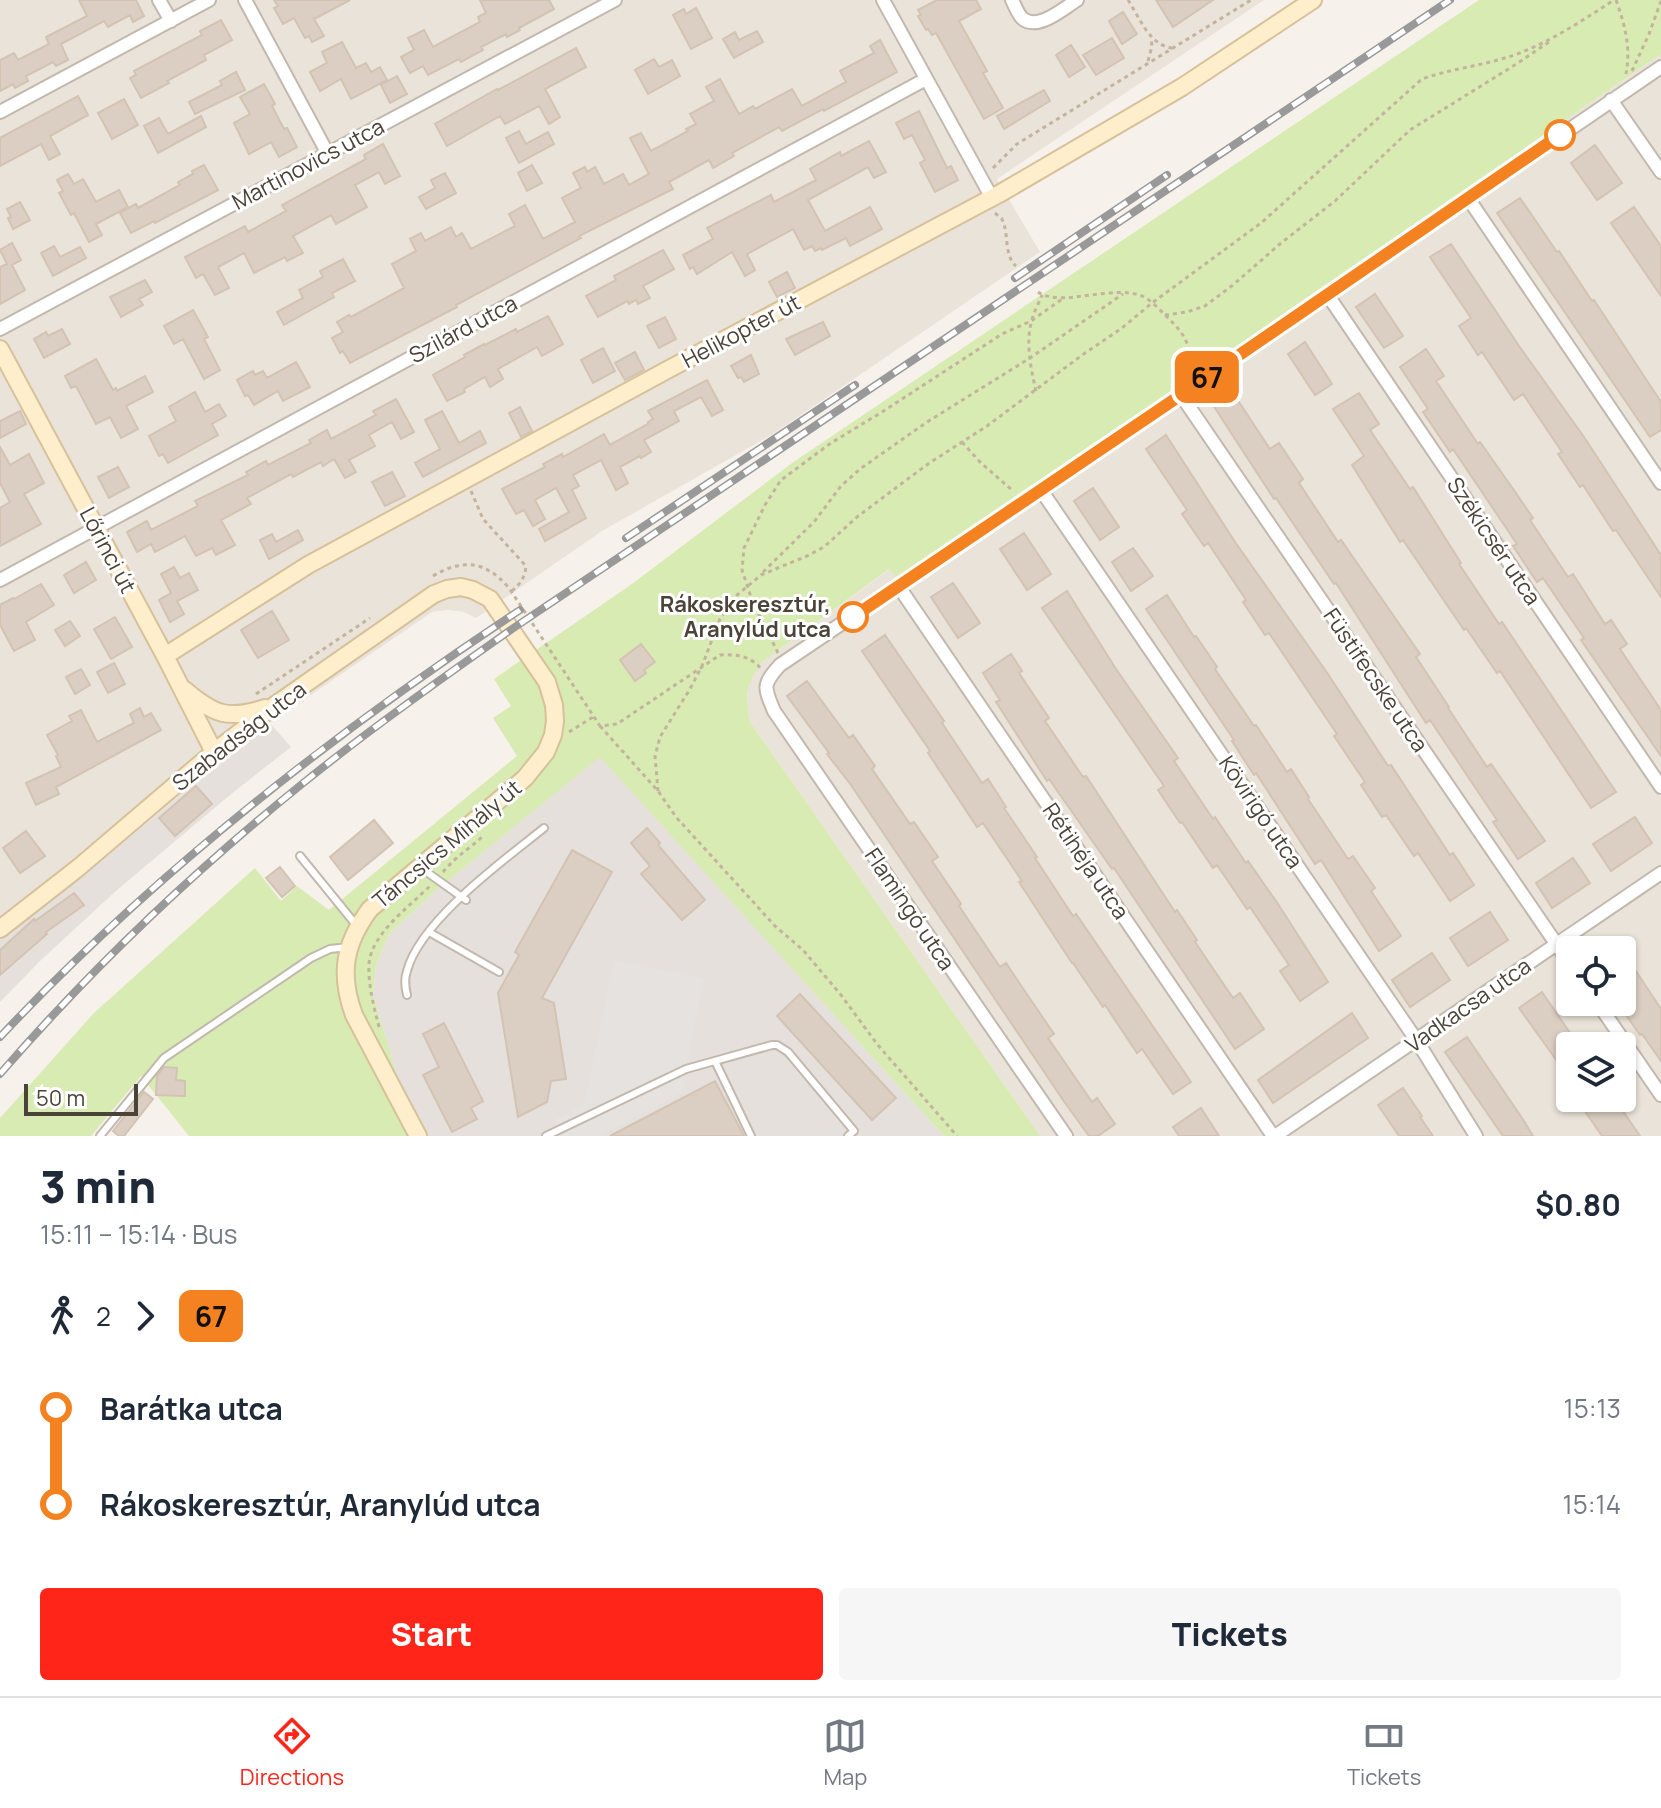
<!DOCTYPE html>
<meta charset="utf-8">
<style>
:root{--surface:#fff;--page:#f6f6f7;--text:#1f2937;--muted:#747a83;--line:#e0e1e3;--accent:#ff2519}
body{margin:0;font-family:Manrope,sans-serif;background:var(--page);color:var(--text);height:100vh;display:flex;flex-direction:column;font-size:30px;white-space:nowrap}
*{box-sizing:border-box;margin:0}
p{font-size:26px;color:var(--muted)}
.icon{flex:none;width:44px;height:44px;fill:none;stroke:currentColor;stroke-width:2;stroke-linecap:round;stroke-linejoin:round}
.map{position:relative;height:1136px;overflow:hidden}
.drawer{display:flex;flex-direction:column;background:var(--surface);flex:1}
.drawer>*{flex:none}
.badge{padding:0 16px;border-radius:12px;font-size:28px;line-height:52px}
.tools{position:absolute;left:1556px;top:936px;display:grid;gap:16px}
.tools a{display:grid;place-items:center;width:80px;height:80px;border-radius:8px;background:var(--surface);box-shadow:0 2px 6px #0004;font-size:40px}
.scale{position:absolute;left:24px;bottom:20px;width:114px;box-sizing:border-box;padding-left:8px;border:4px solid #4b4238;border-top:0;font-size:22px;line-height:28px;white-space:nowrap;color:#4b4238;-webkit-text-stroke:6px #fff;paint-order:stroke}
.map>.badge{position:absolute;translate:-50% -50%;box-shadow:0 0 0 4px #fff}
.legs{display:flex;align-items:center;gap:12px;height:88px;padding:0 40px;font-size:26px}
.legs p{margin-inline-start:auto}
.overview{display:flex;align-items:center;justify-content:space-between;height:136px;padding:0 40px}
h1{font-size:44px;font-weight:800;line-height:60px}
.cta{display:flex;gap:16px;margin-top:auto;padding:16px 40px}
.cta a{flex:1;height:92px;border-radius:8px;background:var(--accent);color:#fff;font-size:32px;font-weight:800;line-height:92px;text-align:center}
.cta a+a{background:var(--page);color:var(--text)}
ul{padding:0 40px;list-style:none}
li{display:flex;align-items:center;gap:28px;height:96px;font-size:30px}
li i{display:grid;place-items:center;width:12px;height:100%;margin:0 10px;background:currentColor}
li i::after{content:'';width:20px;height:20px;margin:-10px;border:6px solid;border-radius:50%;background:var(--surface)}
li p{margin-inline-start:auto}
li:first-child i{background:linear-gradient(#0000 50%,currentColor 0)}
li:last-child i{background:linear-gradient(currentColor 50%,#0000 0)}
.dock{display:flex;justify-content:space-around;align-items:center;height:112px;border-top:2px solid var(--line);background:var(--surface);font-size:22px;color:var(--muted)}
.dock a{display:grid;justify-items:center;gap:4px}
.dock .on{color:var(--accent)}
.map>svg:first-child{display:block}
</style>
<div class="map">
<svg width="1661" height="1136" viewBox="0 0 1661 1136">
<rect width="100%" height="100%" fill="#f6f1eb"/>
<path fill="#eae3d9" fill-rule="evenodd" d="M0,0H1264L997,179L1040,252L773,434L602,531L476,618L464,612L448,610L432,612L270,723L118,847L0,939Z
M1661,54V1136H1040L750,722L747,705L748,683L762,662L890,569L898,579ZM1570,950H1622V1002H1570ZM1570,1046H1622V1098H1570Z"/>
<path fill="#e6e0dc" d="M270,723L291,747L230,795L117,890L41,960L0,1002V939L118,847Z
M600,756L944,1136H426L403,1095L373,995L376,965L389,934L434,892Z"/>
<path fill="#d7ebb3" d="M1479,0H1661V54L898,579L889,569L762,662C745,687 745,693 750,722L1040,1136H944L600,757L434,892L389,934L376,965L373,995L403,1095L426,1136H189L141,1076L91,1136H0V1118L94,1013L255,868L281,901L297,886L329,910L517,756L493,718L511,706L494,679L632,584L792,463Z"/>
<path fill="#e5e2df" d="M614,960L704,978L683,1081L687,1090L599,1136H563L555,1120L587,1103L585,1102Z"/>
<path fill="#dbcfc3" stroke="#d3c3b3" stroke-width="2" d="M79,0H136L144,16L133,22L130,15L108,27L104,21L61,44L68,60L56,66L53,62L26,76L28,81L15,88L13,84L0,91V60L14,53L18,60L49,44L46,37L87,16Z
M274,0H350L314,19L324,36L312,42L309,36L305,38L294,18L283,24L274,8L278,6Z
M480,0H549L554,9L519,28L520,30L507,37L506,34L481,47L483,50L461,62L459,59L428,75L423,66L410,73L401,57L414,50L408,38L424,30L433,47L480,22L478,17L486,13Z
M937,0H976L981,9L959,21L987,71L983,73L1003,108L984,119L936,33L932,35L928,29L926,30L918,16L921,15L918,10Z
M1156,0H1213L1173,27Z
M696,8L712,38L691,49L673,15L684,9L686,14Z
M1123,12L1137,34L1122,44L1109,21Z
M221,20L232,40L204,55L206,60L167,81L169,83L141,98L130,78L136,75L134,71L202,35L200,31Z
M757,31L763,42L734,58L723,39L735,32L739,40Z
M1112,38L1124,58L1096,75L1083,55Z
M880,40L897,72L824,111L823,109L782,131L779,127L732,153L734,156L713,168L709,160L669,182L673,189L579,236L581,238L456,305L457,307L350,363L343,351L340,353L332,338L343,332L337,322L349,315L351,317L404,288L392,264L416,251L410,239L421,233L425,241L451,227L456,237L462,233L471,249L515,226L509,214L525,205L543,239L575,222L562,198L581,188L573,173L585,167L587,172L595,167L604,184L623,174L629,185L649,174L630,138L641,133L651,151L688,131L686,129L696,124L690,114L714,101L706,87L720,79L739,114L753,106L755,109L792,89L802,106L846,82L840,71L874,53L870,46Z
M342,42L356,68L366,63L371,72L380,67L387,80L351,99L341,79L320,91L310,72L327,63L322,52Z
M1071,45L1085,67L1069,77L1056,55Z
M576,48L586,67L545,89L560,117L549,124L539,106L505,124L500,116L447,146L435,124L497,89L498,90Z
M654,59L659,67L672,60L680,76L648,94L635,70Z
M236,72L245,90L195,114L189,102L222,85L220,81Z
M397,76L407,94L390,103L381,85Z
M264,84L275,104L272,106L284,129L287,128L297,147L279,157L271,142L249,154L234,123L250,114L240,97Z
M1044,90L1050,101L1004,129L997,116Z
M78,96L88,115L50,136L60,154L49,160L41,144L0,166V138Z
M124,99L138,125L112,139L98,113Z
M919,111L947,168L951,166L958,180L935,192L920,163L925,160L912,135L904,139L896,123Z
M201,116L206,127L158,153L144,126L159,118L168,134Z
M519,131L526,144L548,132L554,144L519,163L506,138Z
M869,141L886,172L874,178L868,167L808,200L825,231L870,207L882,229L850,246L846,238L822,250L821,248L815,251L812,246L804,250L793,229L747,254L755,270L745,276L732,252L697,274L693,267L690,269L683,255L713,239L707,228L771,195L774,202L816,180L810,169L840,152L841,156Z
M383,144L400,176L385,184L379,172L355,185L367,207L336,224L331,215L293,236L303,253L287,261L285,257L254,273L244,253L218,267L229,288L215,295L203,274L196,278L185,257L245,226L248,232L286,211L282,205L366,159L364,155Z
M1595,145L1622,183L1597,200L1571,163Z
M204,165L218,190L155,223L154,221L131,233L120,213L136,204L138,208L180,185L178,182L193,174L192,171Z
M532,165L542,183L527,191L518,173Z
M445,173L456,193L426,209L419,197L435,188L431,180Z
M68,174L74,184L83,179L96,202L119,190L128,207L96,224L102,235L89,242L74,213L71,215L59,193L63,191L57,180Z
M1520,198L1557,252L1559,251L1592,301L1594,300L1661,402V430L1650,437L1497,213Z
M20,202L30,220L13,229L8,218L11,217L7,209Z
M1634,207L1661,246V296L1611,223Z
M12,243L21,260L12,265L25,290L0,304V267L7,264L0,250Z
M1451,244L1519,346L1584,437L1661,555V597L1616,530L1613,531L1583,485L1580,487L1558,454L1562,452L1523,394L1514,400L1482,352L1478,355L1459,326L1471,318L1430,257Z
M54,246L60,257L80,247L86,258L53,276L41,253Z
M663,250L674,269L643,286L650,298L638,304L636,300L629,304L627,301L598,317L586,296L616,280L614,276Z
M343,259L355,281L332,293L334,297L284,325L277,312L303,298L299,290L323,277L320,271Z
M787,272L795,288L777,297L769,282Z
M145,280L152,292L139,299L143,305L121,317L110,297Z
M1375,294L1403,336L1384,348L1356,307Z
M193,310L208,337L204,339L220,370L204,379L183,339L174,344L164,326Z
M548,316L563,344L542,356L537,347L498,369L503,379L490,387L485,377L464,389L465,392L447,401L433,375L465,357L464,355L484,344L485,345L516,329L517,332Z
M665,317L676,339L659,348L647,326Z
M823,322L830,336L795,355L786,339Z
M62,329L70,344L44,358L34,339L46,332L48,336Z
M1305,342L1332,384L1315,395L1288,354Z
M603,348L615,371L593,383L581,360Z
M1426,349L1444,376L1436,381L1478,444L1480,442L1511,486L1533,518L1530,520L1568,577L1573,574L1605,624L1611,620L1627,644L1620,649L1661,710V756L1581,640L1584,638L1543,578L1537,582L1513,546L1517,544L1453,449L1450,452L1423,412L1428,409L1400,367Z
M635,352L644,370L625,380L615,363Z
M751,355L759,374L744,382L741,377L738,378L731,366Z
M96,359L113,390L116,388L117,391L145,376L153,392L126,406L138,429L121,438L110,417L96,424L76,386L71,388L65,376Z
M296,362L310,387L283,401L278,391L254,405L248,395L245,396L237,380L253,371L255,375L263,371L267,378Z
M707,380L723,410L712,416L701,397L674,411L679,421L644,440L651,452L641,458L640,456L620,467L628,483L616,490L601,460L573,475L579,486L572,490L586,518L545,541L539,529L569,512L556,488L535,500L545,519L533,526L524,510L516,514L502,489L545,467L543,464L562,454L563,457L604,434L610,445L648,424V422L653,419L648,411Z
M195,392L205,412L219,404L226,416L212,424L218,435L168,463L163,454L159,456L149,436L176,421L169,407Z
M1233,393L1270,449L1279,443L1303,479L1299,483L1338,542L1341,540L1420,654L1416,657L1449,707L1448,708L1487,767L1491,764L1545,841L1518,859L1493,822L1497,820L1430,720L1426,723L1336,583L1334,584L1276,498L1274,499L1213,405Z
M1359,393L1379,424L1370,430L1410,489L1413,487L1461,563L1459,564L1499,624L1502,622L1616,792L1591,808L1500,671L1497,673L1466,628L1464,630L1403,540L1400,542L1352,465L1364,456L1333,409Z
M396,399L414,432L401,439L392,422L369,435L375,446L349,460L356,472L345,478L334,459L323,466L321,462L293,477L291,474L247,498L251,504L221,520L235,545L216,555L212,548L196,556L185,536L155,552L151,544L137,552L127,532L147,521L151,530L198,506L195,501L248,475L246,472L266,461L268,465L311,443L309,440L327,430L331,439L376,415L373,411Z
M520,407L532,431L521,437L509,413Z
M20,411L26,424L0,438V421Z
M442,411L459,443L480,431L486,443L423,477L415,463L440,449L425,420Z
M1166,435L1235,542L1328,674L1388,766L1391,765L1450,855L1453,853L1474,885L1450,901L1418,853L1414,856L1386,815L1382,817L1361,785L1365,782L1334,736L1337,734L1269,633L1265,635L1243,602L1246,600L1208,543L1204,546L1182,514L1187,510L1146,449Z
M0,447L10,465L29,454L44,483L24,494L41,524L0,546V508L10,502L0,483Z
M118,467L129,487L109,498L98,477Z
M392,472L405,496L385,506L372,482Z
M1093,488L1119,527L1100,540L1074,501Z
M298,530L303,540L269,559L260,540L272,534L276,542Z
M1024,533L1051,574L1027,590L1000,549Z
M1133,548L1153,576L1131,591L1112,562Z
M86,562L96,580L74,593L64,575Z
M174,567L180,578L189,573L198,590L177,601L184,614L170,622L159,600L171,593L161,574Z
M953,583L980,623L958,638L931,597Z
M41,584L54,605L26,622L35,640L14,651L0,625V605L13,598L14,599Z
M1067,591L1116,669L1178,758L1174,761L1213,819L1215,817L1246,863L1248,861L1278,904L1328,982L1300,1001L1280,971L1289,965L1250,907L1247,909L1217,865L1213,868L1182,822L1180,823L1158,790L1164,786L1042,608Z
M1167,595L1194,637L1196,636L1217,667L1215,669L1254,726L1256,725L1287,772L1291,769L1309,797L1308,799L1348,859L1353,856L1375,888L1371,891L1401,936L1379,951L1321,860L1315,864L1256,773L1254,775L1232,741L1234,740L1146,609Z
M272,611L289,640L258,658L241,630Z
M115,617L132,647L111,659L94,629Z
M70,621L80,636L65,646L55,630Z
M885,635L944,721L942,723L982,783L988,779L1006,807L1004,808L1037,857L1035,858L1073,916L1076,914L1191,1082L1173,1094L1142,1049L1137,1053L1105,1005L1103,1007L1073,963H1072L1019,882L1022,881L983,823L977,827L928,753L930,751L862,651Z
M641,644L655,662L644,670L646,673L635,681L620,660Z
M1011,654L1022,671L1019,673L1049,718L1045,721L1083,777L1086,776L1175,912L1177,910L1197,940L1195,942L1233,998L1240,993L1264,1029L1235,1049L1114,868L1112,869L1049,779L1047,781L996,702L1000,700L983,673Z
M114,663L125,684L108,693L97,672Z
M81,669L90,685L75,694L66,677Z
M807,681L849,738L853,735L875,766L872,769L910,824L914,822L938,857L932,861L961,904L959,906L1000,967L1006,963L1024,990L1054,1034L1048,1038L1092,1102L1097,1098L1115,1124L1098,1136H1089L1063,1100L851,785L827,754L829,753L787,696Z
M140,708L144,717L151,713L161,730L56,787L59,794L36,805L26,783L61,767L56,756L58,755L47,735L72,721L69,716L81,710L97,742L134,723L130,714Z
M196,786L212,804L175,836L159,818Z
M1635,817L1652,843L1611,871L1593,844Z
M374,820L393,843L348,880L330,857Z
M647,828L660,843L658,845L705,900L682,920L641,874L650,866L631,843Z
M26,831L45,856L20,873L3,848Z
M572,850L612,872L542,998L554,1003L566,1079L551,1081L547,1102L518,1117L498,993L519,955L515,952Z
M1573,858L1590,883L1552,908L1536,883Z
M280,867L295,886L282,897L266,878Z
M74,893L84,905L46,932L47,934L0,975V950L34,919L35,921Z
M1490,912L1508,940L1468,966L1450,938Z
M1622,950L1661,1009V1061L1642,1034L1640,1035L1619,1005L1622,1003Z
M1432,953L1450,980L1410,1007L1392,980Z
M1542,992L1579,1046H1570V1079L1519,1008Z
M800,994L896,1098L872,1120L777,1016Z
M1352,1013L1368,1038L1273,1103L1258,1080Z
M444,1023L483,1101L471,1108L477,1119L452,1132L423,1075L439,1067L423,1034Z
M1467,1037L1522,1118L1533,1136H1503L1445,1052Z
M164,1067L177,1068L176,1080L185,1081V1096L156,1095L157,1076Z
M715,1081L744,1136H610Z
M1403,1088L1422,1116L1420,1117L1433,1136H1399L1378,1105Z
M144,1092L153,1099L124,1136H119L113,1131Z
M1576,1098H1614L1640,1136H1602Z
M1201,1108L1219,1136H1179L1173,1127Z"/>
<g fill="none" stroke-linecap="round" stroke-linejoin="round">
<g stroke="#c2b8ad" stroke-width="10">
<path id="lane" d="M300,856L357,926
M421,868L466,900
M429,932L499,972
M407,995C405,987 404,979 407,971C420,921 504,860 544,828
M715,1061L751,1136
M100,1136L164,1058L311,958L330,949L349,947
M546,1136L686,1069L772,1045H777L788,1052L854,1131L848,1136"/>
</g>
<g stroke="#c2b8ad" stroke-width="16">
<path id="street" d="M159,0L171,21
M245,0L328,154
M883,0L992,198
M1012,0C1015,6 1018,14 1022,18C1037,32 1064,8 1077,0
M1611,100L1661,172
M0,112L209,0
M1468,198L1661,483
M1327,294L1661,787
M0,329L615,0
M1181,395L1570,964
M1041,490L1417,1041L1476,1136
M0,580L926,79
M899,587L1273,1136
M1597,1002L1661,1095
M1066,1136L774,711C764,687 762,685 780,665L1181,395L1661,67
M1275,1136L1661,873"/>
</g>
<g stroke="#d7c19a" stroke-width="20">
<path id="secondary" d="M0,349L165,656L214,752
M165,656L308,565L669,369L999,194L1182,87L1313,0
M185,690C214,715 229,720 265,708
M0,929L78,868L214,752L275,705L434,594L447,589L461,587L473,590L490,599L547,682L554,705L555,721L553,735L546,752L525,778L370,909C344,944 339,974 354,1015L418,1136"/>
</g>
<path stroke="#c4b39d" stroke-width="3" stroke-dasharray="4 4" stroke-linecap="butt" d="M1128,0C1140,18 1149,45 1172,48
M1616,0C1625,25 1631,48 1626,74
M1148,61L1152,46L1151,38
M1632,71L1649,34L1661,1
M993,168L1017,144L1251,0
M995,213L1002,219L1004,224C1008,237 1005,257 1016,266
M1038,292C1060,308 1113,284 1142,296C1151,300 1159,309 1166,316C1186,335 1189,343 1193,370
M1165,315L1187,312L1205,306L1233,285L1281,243L1335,201L1410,130L1518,63L1549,42
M1036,391C1031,369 1025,342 1032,320C1034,311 1039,303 1042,295
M962,442L980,462L1013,491
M471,491L483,519L526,566C525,578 520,584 511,592
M763,572L814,522L841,486L860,469L927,422L1030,358L1123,294
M433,576C463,558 486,561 509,588L600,726L617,724L720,655C736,654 751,656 761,669
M778,653L752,600L742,570L744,548L765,505L781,480L831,443L882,412L1002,334L1031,321L1065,297
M256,694L370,618
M600,726L658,791L676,817L746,894L775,926L803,950L841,995L877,1044L957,1136
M569,732L593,717
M658,791L655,756L660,737L690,689L702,666L720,619L737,595L761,575L807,556L824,547L857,517L893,490L928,464L987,426L1085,353L1122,328L1152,303L1261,223L1422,79C1450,69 1480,66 1508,57C1546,45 1580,22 1614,0
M443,872C454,858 469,849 482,837
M379,1027C374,1007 368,985 369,964C371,934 410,906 430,886"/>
<use href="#lane" stroke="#fff" stroke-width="6"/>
<use href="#street" stroke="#fff" stroke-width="12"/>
<use href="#secondary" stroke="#fec" stroke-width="16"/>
<g stroke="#999" stroke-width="8">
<path id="rail" d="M1015,278L1167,175
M626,538L855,385
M0,1037C154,873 332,734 520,610
M0,1074C92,968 193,872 302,784C370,729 441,679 512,629L1450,0"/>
</g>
<use href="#rail" stroke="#fff" stroke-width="5" stroke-dasharray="15" stroke-linecap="butt"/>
</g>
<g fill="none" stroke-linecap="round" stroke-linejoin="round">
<g stroke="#fff" stroke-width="18">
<path id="line-1" d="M853,617L1181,395L1560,135"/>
</g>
<use href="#line-1" stroke="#f58220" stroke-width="12"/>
</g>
<g fill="#fff" stroke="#f58220" stroke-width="4">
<circle cx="1560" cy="135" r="14"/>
<circle cx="853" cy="617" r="14"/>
</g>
<g text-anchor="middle" stroke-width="6" stroke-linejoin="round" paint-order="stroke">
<g font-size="22" fill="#4b4238" stroke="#fff">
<text transform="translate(308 164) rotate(-28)" y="8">Martinovics utca</text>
<text transform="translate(463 329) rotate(-28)" y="8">Szilárd utca</text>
<text transform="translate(741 331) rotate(-28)" y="8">Helikopter út</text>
<text transform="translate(1494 541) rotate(56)" y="8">Székicsér utca</text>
<text transform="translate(108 550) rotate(62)" y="8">Lőrinci út</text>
<text transform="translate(1376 680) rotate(56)" y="8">Füstifecske utca</text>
<text transform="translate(239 736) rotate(-38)" y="8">Szabadság utca</text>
<text transform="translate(1261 812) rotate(56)" y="8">Kövirigó utca</text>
<text transform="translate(447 844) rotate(-40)" y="8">Táncsics Mihály út</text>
<text transform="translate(1086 861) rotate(56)" y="8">Rétihéja utca</text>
<text transform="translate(910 909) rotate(56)" y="8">Flamingó utca</text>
<text transform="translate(1468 1005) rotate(-35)" y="8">Vadkacsa utca</text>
</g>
<g font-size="22" font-weight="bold" fill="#4b4238" stroke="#fff" text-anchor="end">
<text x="831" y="612">Rákoskeresztúr,<tspan x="831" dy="25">Aranylúd utca</tspan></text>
</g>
</g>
</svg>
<div class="tools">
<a><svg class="icon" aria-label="locate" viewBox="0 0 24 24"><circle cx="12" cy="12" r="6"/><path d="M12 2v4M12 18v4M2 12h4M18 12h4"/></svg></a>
<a><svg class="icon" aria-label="layers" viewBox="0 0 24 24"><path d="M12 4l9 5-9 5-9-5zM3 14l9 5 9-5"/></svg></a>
</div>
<div class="scale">50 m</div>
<b class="badge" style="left:1207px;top:377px;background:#f58220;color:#111">67</b>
</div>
<section class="drawer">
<div class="overview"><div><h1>3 min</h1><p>15:11 – 15:14 · Bus</p></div><b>$0.80</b></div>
<div class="legs"><svg class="icon" aria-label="walk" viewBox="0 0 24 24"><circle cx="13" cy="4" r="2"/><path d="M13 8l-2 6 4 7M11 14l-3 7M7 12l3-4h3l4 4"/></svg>2<svg class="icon" aria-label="forward" viewBox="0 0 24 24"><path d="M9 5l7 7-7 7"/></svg><b class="badge" style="background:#f58220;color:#111">67</b></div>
<ul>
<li><i style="color:#f58220"></i><b>Barátka utca</b><p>15:13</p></li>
<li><i style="color:#f58220"></i><b>Rákoskeresztúr, Aranylúd utca</b><p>15:14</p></li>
</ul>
<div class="cta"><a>Start</a><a>Tickets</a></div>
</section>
<nav class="dock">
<a class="on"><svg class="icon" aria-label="directions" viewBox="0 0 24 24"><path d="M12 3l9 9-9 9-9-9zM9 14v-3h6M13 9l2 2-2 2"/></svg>Directions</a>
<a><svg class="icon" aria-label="map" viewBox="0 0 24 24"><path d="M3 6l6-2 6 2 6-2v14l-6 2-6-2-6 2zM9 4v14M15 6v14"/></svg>Map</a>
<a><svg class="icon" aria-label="tickets" viewBox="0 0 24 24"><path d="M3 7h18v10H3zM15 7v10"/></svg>Tickets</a>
</nav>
